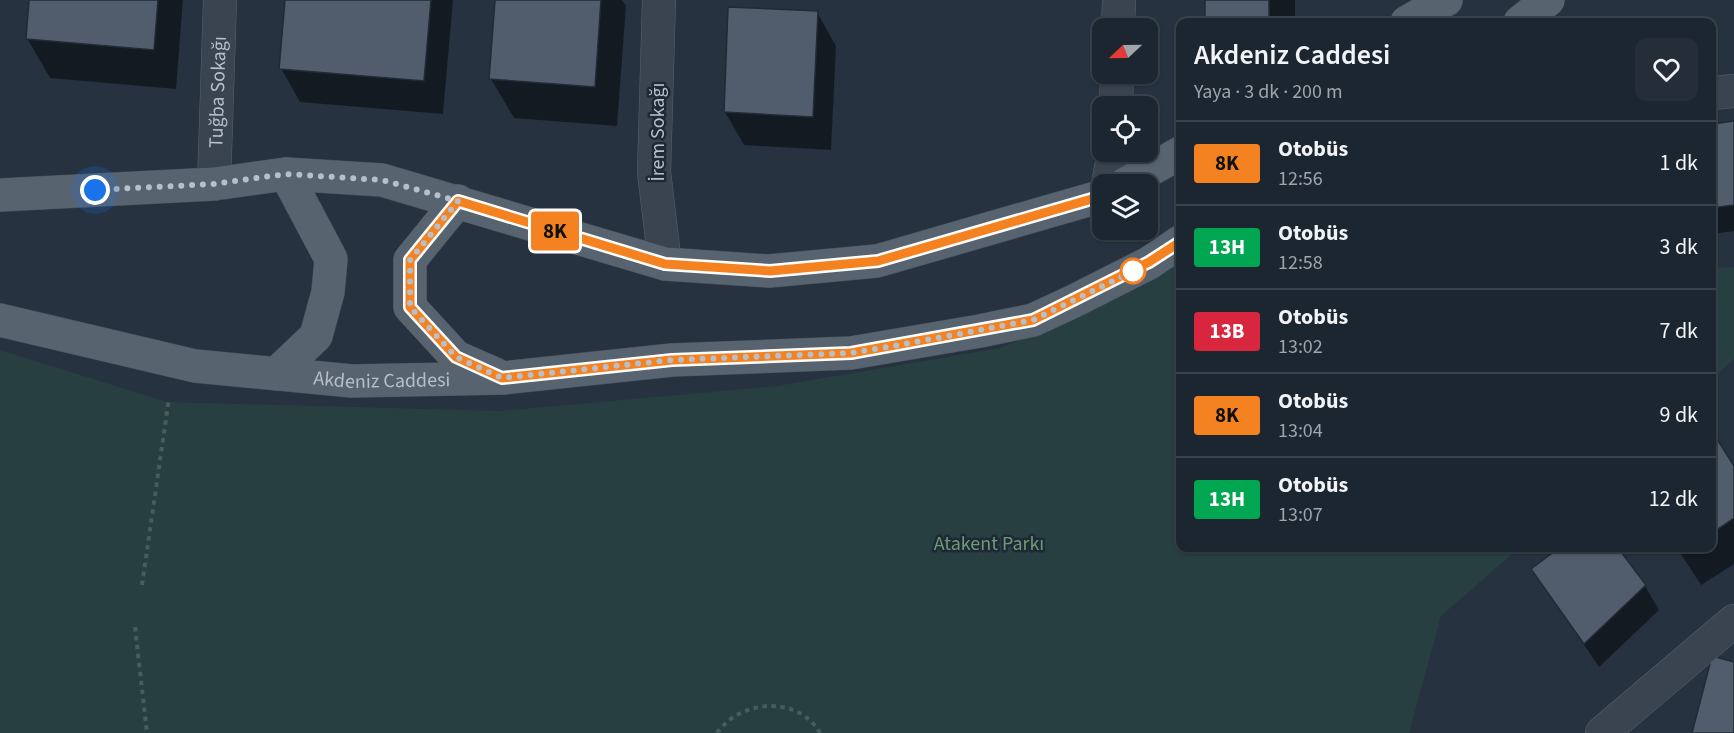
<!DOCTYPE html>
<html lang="tr">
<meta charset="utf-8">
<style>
:root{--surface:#1c2630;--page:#252e38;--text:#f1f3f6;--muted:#a0a5ab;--line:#3a434c}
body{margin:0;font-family:"Source Sans 3",sans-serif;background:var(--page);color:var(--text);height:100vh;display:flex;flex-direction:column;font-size:22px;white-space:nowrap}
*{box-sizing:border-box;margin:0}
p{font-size:20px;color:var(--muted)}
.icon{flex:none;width:33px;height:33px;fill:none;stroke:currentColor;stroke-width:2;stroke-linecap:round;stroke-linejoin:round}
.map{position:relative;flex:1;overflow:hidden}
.panel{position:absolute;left:1176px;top:18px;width:540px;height:534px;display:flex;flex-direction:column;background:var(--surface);border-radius:12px;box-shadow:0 2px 4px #0004,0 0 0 2px var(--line)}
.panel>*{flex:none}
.badge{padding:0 12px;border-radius:4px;font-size:21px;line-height:39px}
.needle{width:39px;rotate:248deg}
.fabs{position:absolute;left:1092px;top:18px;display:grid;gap:12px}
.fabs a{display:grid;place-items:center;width:66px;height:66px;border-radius:12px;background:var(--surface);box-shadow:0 2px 4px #0004,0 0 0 2px var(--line);font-size:30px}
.you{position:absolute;width:30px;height:30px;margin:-15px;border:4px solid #fff;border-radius:50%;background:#1a73e8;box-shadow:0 0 0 9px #1a73e833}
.map>.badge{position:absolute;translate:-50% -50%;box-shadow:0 0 0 3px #fff}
.round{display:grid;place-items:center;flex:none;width:63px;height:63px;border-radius:12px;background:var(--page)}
.overview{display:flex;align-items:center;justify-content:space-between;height:102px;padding:0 18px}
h1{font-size:28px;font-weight:600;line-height:45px}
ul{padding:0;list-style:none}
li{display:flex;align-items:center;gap:18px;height:84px;padding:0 18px;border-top:2px solid var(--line)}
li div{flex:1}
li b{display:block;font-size:22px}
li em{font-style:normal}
li .badge{min-width:66px;font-weight:700;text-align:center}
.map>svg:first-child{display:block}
</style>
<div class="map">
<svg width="1734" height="733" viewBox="0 0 1734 733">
<rect width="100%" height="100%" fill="#263240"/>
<path fill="#283f41" d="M1180,261V548H1519L1441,616L1409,733H0V350L167,402L499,411L777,386L1000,348L1084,314Z
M1734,267V359L1712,379V268Z"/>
<path fill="#0007" d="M30,0H183L176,89L50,78L27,38Z
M287,0H453L443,114L300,102L281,68Z
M496,0H622L626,6L617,126L514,118L491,79Z
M1206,0H1295V22H1207Z
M817,12L836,46L831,150L744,145L725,112Z
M1734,123V231L1712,234V126Z
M1712,434L1734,469V564L1701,585L1677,548H1712Z
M1561,548H1616L1645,586L1659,610L1599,667L1533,569Z"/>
<path fill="#515d6d" stroke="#212b37" stroke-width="1.5" d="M29,0H158L154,50L26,39Z
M285,0H431L424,81L279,69Z
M495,0H601L595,87L489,79Z
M1205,0H1269V22L1205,21Z
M728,7L818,11L813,117L724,112Z
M1734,121V205L1712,208V124Z
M1712,431L1734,466V518L1712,533Z
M1559,548H1618L1646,585L1584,644L1531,569Z
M1712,656L1734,662V733H1692Z"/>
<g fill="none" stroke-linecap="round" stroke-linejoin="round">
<g stroke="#58626d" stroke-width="34">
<g id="street">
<path d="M659,0L654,172L665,264"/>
<path d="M1118,28L1119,0"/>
<path d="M1712,93L1734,91"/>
<path d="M1116,106L1117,74"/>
<path id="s1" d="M214,184L220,0"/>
<path d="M1108,184L1114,152"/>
<path d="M1602,733L1734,621"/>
</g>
</g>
<g stroke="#434d59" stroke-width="34">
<g id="primary">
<path d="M1407,22L1446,0"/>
<path d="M1520,22L1548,0"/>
<path d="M1125,184L1180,153"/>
<path d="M0,195L214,184L286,174L382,180L665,264L769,271L877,261L1102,196"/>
<path d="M458,201L410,260V307L456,357L495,374"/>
<path id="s2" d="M0,320L195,366L352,381L503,378L672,360L851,353L980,331L1033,320L1074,301L1149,263L1180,242"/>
<path d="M276,374L316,336L328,292L331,259L286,174"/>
</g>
</g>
<path stroke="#465c5e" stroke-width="4" stroke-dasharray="4.5 4.5" stroke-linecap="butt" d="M142,585L169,398
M135,627L147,733
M717,733C741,699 798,695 820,733"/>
<use href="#street" stroke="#3a4450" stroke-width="33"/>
<use href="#primary" stroke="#586370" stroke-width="33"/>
</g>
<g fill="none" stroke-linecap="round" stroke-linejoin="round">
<g stroke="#fff" stroke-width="14">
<path id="line" d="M1102,196L878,261L770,271L665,264L458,201L410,260V307L456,357L502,378L672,360L851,353L1033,320L1149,262L1180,242"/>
</g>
<use href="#line" stroke="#f58220" stroke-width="9"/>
<path stroke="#b6bfca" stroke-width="6" stroke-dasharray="0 10.8" d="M95,190L214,184L286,174L382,180L458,201L410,260V307L456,357L502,378L672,360L851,353L894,346L1033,320L1133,271"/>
</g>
<circle fill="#fff" stroke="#f58220" stroke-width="3" cx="1133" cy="271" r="12"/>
<g text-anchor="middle" stroke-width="5" stroke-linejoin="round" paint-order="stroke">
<g font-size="20" fill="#b6bfca" stroke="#1f2935">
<text dy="7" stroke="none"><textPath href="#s1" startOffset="92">Tuğba Sokağı</textPath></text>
<text transform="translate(657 132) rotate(-90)" y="7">İrem Sokağı</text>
<text dy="7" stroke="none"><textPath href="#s2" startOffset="388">Akdeniz Caddesi</textPath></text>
</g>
<g font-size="20" fill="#6e9b76" stroke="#1f2935">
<text x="989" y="550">Atakent Parkı</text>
</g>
</g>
</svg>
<div class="fabs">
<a><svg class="needle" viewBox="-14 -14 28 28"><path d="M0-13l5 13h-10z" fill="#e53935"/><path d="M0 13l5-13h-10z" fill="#a0a5ab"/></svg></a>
<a><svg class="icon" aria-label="locate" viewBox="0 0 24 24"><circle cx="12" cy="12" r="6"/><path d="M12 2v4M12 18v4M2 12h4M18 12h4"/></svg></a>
<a><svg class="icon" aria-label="layers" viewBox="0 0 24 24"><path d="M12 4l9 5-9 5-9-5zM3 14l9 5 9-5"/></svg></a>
</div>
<div class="you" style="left:95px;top:190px"></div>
<b class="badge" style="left:555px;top:231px;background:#f58220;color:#111">8K</b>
<section class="panel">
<div class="overview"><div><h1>Akdeniz Caddesi</h1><p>Yaya · 3 dk · 200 m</p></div><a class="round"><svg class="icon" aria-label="heart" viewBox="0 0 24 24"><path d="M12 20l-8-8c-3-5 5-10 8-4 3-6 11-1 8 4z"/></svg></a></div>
<ul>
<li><span class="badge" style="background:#f58220;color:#111">8K</span><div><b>Otobüs</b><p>12:56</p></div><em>1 dk</em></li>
<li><span class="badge" style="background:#00a651;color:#fff">13H</span><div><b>Otobüs</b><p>12:58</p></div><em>3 dk</em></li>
<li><span class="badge" style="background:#d7263d;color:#fff">13B</span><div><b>Otobüs</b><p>13:02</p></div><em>7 dk</em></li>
<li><span class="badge" style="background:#f58220;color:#111">8K</span><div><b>Otobüs</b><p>13:04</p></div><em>9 dk</em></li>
<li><span class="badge" style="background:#00a651;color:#fff">13H</span><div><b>Otobüs</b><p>13:07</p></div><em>12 dk</em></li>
</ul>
</section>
</div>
